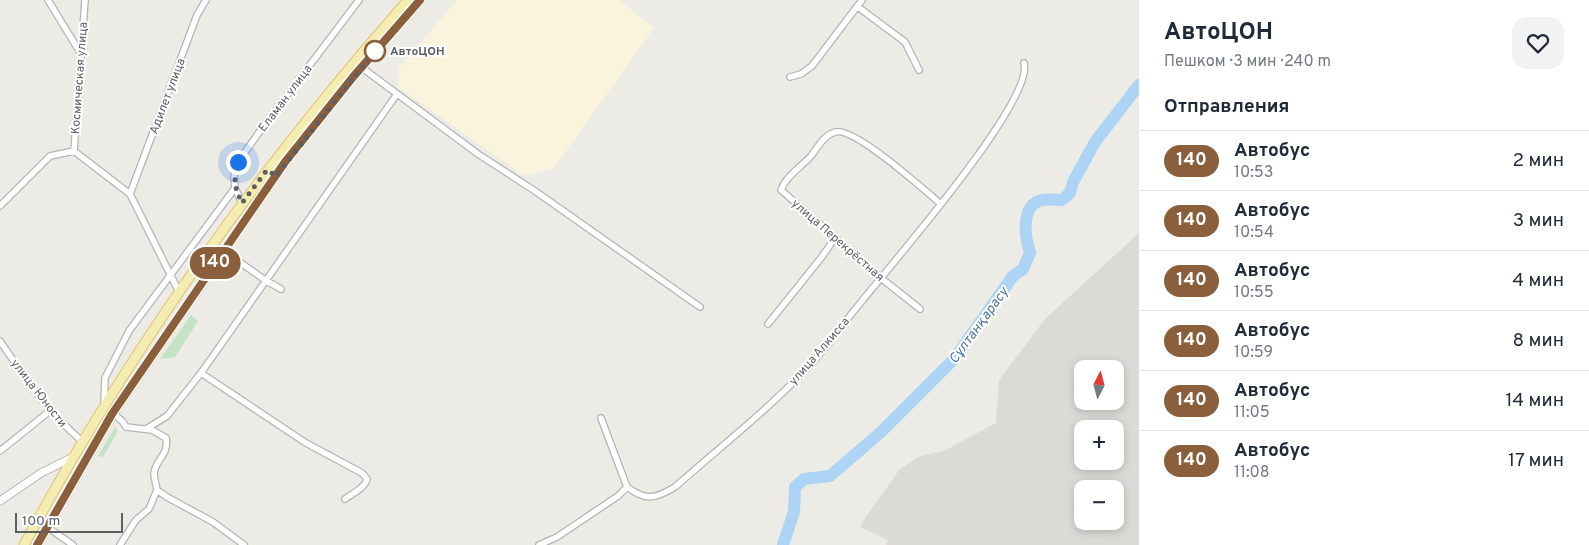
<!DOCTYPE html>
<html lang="ru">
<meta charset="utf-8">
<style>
:root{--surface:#fff;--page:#f2f2f3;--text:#1f2937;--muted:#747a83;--line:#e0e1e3}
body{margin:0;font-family:Overpass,sans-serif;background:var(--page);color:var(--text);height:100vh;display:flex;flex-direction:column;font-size:19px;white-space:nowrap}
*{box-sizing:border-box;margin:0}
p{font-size:16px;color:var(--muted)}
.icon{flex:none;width:28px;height:28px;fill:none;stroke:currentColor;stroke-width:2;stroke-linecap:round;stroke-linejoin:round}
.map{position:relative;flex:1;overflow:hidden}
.details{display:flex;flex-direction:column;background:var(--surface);width:450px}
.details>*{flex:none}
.badge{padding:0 10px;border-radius:16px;font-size:18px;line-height:32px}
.needle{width:32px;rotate:6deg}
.buttons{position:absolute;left:1074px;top:360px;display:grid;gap:10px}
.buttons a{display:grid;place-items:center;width:50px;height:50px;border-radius:10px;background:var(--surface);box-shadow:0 2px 8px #0003;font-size:25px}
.scale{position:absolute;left:15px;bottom:12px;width:108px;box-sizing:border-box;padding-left:5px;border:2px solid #5d5f63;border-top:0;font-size:14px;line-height:18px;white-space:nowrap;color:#5d5f63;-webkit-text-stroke:4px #fff;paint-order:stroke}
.you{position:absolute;width:25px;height:25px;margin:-12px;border:4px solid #fff;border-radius:50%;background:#1a73e8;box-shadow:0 0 0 8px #1a73e833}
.map>.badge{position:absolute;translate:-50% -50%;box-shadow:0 0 0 2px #fff}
h2{padding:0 25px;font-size:19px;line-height:45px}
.round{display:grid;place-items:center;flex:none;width:52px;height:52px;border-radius:15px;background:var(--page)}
.summary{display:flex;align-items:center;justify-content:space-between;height:85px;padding:0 25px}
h1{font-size:24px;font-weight:700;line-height:38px}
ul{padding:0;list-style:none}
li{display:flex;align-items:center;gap:15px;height:60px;padding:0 25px;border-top:1px solid var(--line)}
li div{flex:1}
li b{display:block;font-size:19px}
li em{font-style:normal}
li .badge{min-width:55px;font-weight:700;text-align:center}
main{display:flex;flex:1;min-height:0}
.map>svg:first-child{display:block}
</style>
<main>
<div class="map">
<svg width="1139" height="545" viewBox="0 0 1139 545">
<rect width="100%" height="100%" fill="#edebe5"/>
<path fill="#faf4dd" d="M457,0H619L654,28L554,168L524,176L398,87L399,68Z"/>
<path fill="#dcdad7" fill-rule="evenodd" d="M1139,233V545H886L888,540L860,527L867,515L900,469L920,456L944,451L996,423L999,380L1045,319ZM1082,369H1115V401H1082ZM1082,429H1115V461H1082ZM1082,489H1115V521H1082Z"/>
<path fill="#c4e2c5" d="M191,315L198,321L175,357L160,359Z
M115,427L118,431L103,457L98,456Z"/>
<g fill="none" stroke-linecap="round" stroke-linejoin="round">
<path stroke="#add4f4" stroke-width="12" d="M783,545L794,512L795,487L804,479L830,476L881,432L954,359L1013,276L1023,269L1030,253C1025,237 1020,205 1042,200C1048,199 1056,200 1062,200L1070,193L1073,182L1095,142L1139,85"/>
<g stroke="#b2b4b8" stroke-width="8">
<path id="minor" d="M48,0L81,54
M858,7L905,42L919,70
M361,67L478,154L535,191L700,307
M790,77L801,74L812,66L862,0
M74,151L130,194L179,292
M74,151L85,0
M130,194L197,15L206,0
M242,203L235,188L234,176L238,162L260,131L359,0
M0,206L50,156L74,151
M224,251L265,280L281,289
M920,309L881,278L781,190C786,176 801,167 811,156C818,147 824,135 835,132C854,126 924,190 941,204
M768,324L821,258L835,238
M0,341C24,376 49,414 82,441
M201,373L306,443L362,473L367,479C365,488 353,493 345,499
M104,404L105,378L129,331L235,188
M113,413L123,422L126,427L152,430L166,438C169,455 156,459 154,473C154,478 156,484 157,490L167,497L213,522L244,545
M601,418L627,487
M146,429L167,416L201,373L397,94
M0,451L51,410
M627,487C646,501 655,499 675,487C720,447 768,410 810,365C829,345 844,322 862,301C890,266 1035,100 1024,63
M47,527L73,545
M120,545L136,520L149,509L157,490
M539,545L557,537L618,496L627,487"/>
</g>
<g stroke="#b2b4b8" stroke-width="9">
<path id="tertiary" d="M0,501L41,473L71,458"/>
</g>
<g stroke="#e0c26b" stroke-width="11">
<path id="primary" d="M24,545C130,348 261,167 408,0
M37,545L113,413L285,162L353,77L420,0"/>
</g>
<use href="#minor" stroke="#fff" stroke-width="5.5"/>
<use href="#tertiary" stroke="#fff" stroke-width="7"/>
<use href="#primary" stroke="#f5ecb2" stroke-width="9"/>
</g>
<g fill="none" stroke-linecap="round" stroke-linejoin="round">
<g stroke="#fff" stroke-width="11">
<path id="line" d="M37,545L112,414L285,162L353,77L420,0"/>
</g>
<use href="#line" stroke="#8b5e3c" stroke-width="8"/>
<path stroke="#5d5f63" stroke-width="5" stroke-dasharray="0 9" d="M238,162C233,180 234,186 242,203L267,170L276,176L375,51"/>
</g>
<circle fill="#fff" stroke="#8b5e3c" stroke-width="2.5" cx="375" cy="51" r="10"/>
<g text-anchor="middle" stroke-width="4" stroke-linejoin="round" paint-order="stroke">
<g font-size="12" font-weight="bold" fill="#5d5f63" stroke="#fff" text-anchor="start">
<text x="390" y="55">АвтоЦОН</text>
</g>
<g font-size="12" fill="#5d5f63" stroke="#fff">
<text transform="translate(79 78) rotate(-86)" y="4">Космическая улица</text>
<text transform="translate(167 96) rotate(-69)" y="4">Адилет улица</text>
<text transform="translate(285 98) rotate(-53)" y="4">Еламан улица</text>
<text transform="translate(838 240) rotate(41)" y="4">улица Перекрёстная</text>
<text transform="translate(819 351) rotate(-49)" y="4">улица Алкисса</text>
<text transform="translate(39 393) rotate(52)" y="4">улица Юности</text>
</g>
<g font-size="14" font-style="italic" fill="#4c75a5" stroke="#fff">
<text transform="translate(978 325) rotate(-54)" y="5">Сұлтанқарасу</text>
</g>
</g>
</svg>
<div class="buttons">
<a><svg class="needle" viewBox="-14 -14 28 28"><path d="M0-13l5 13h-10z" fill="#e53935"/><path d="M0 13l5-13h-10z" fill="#747a83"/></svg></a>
<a>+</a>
<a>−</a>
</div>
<div class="scale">100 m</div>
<div class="you" style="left:238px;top:162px"></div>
<b class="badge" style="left:215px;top:263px;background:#8b5e3c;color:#fff">140</b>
</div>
<section class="details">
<div class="summary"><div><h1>АвтоЦОН</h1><p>Пешком · 3 мин · 240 m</p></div><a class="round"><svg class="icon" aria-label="heart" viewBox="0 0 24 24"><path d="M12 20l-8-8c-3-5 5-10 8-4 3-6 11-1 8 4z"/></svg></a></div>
<h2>Отправления</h2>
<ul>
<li><span class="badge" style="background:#8b5e3c;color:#fff">140</span><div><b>Автобус</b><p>10:53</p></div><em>2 мин</em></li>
<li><span class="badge" style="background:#8b5e3c;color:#fff">140</span><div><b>Автобус</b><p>10:54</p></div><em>3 мин</em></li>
<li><span class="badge" style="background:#8b5e3c;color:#fff">140</span><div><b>Автобус</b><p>10:55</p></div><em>4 мин</em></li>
<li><span class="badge" style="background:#8b5e3c;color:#fff">140</span><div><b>Автобус</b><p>10:59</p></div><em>8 мин</em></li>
<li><span class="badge" style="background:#8b5e3c;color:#fff">140</span><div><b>Автобус</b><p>11:05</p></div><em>14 мин</em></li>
<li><span class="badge" style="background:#8b5e3c;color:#fff">140</span><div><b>Автобус</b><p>11:08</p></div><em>17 мин</em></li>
</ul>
</section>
</main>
